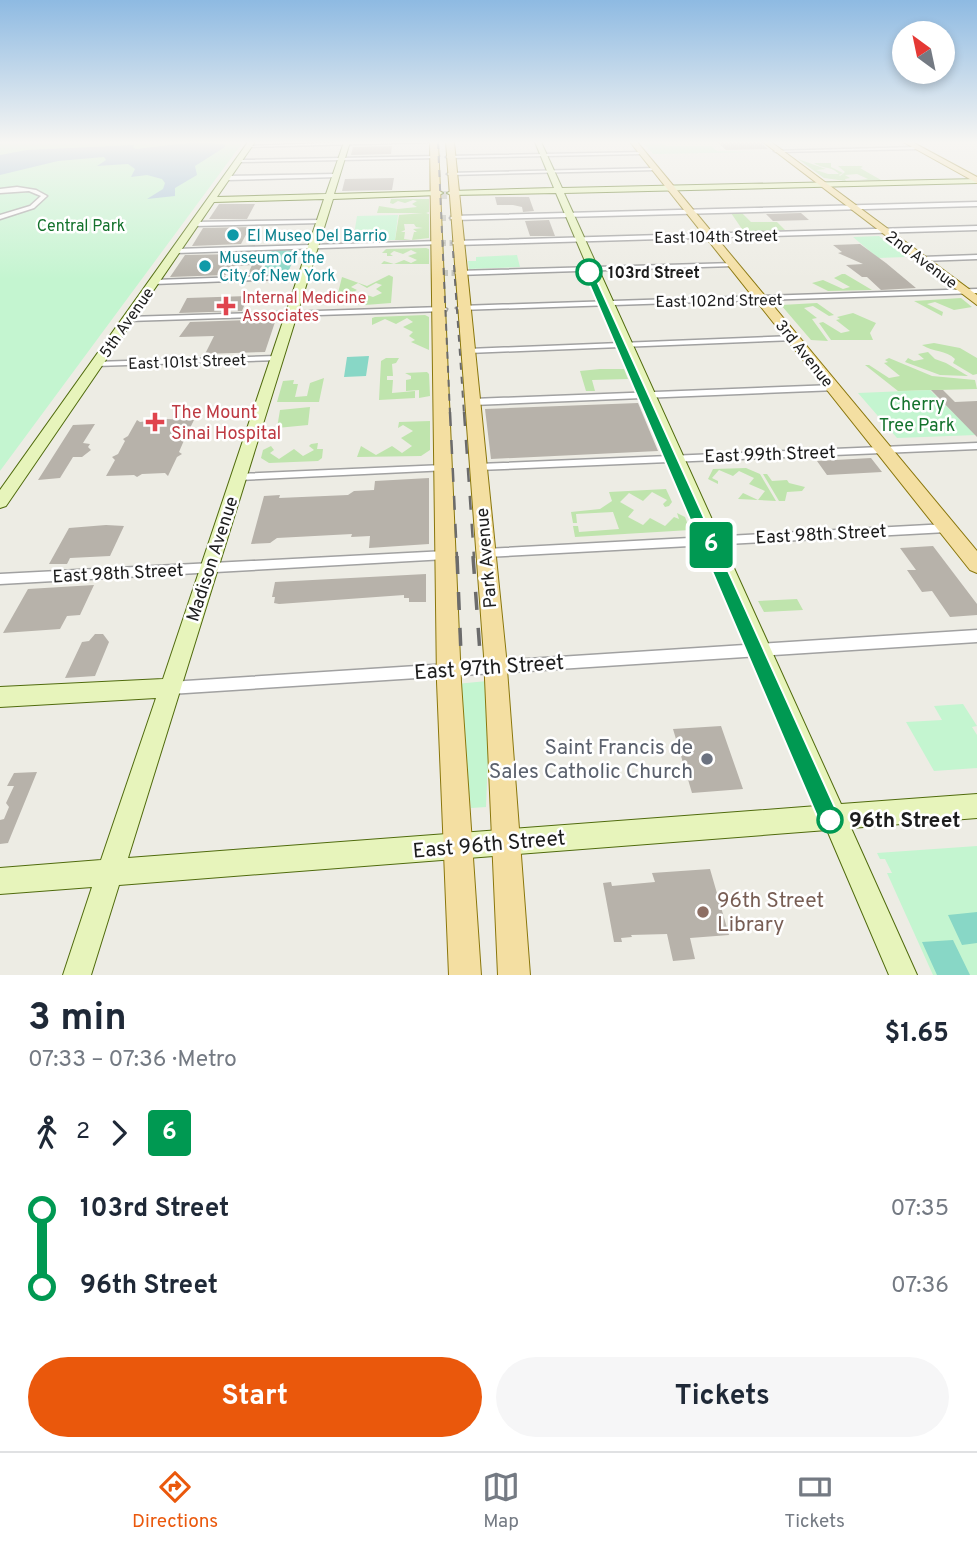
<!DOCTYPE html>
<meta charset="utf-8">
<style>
:root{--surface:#fff;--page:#f6f6f7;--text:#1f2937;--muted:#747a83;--line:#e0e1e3;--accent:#ea580c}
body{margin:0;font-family:Overpass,sans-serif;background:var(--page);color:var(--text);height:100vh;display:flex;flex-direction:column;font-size:26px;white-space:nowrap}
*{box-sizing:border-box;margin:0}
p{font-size:23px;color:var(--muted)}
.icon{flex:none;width:38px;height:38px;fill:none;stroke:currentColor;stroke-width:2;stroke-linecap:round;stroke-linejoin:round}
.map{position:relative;height:975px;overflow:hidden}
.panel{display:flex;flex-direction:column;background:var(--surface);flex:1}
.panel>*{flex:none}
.badge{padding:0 14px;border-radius:5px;font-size:24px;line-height:46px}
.needle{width:46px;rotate:327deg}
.buttons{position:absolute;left:892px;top:21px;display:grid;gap:14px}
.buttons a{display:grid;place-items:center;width:63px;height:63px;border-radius:50%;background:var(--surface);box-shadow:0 4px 10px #0003;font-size:35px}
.map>.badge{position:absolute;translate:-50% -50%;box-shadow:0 0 0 4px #fff}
.legs{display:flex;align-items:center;gap:10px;height:77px;padding:0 28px;font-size:23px}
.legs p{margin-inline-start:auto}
.summary{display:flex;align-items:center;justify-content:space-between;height:119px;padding:0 28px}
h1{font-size:38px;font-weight:700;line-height:52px}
.primary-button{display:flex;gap:14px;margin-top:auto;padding:14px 28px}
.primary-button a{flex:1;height:80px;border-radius:42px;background:var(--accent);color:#fff;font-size:28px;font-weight:700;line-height:80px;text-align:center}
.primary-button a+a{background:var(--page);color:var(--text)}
ul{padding:0 28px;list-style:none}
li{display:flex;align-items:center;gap:24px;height:77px;font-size:26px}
li i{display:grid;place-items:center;width:10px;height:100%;margin:0 9px;background:currentColor}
li i::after{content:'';width:18px;height:18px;margin:-9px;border:5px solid;border-radius:50%;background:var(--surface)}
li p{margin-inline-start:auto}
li:first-child i{background:linear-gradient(#0000 50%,currentColor 0)}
li:last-child i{background:linear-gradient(currentColor 50%,#0000 0)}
.dock{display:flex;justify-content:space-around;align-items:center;height:98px;border-top:2px solid var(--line);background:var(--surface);font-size:19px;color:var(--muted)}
.dock a{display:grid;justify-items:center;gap:4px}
.dock .active{color:var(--accent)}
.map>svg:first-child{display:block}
</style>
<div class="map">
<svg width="977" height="975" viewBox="0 0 977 975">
<rect width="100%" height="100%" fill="#edece4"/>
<path fill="#bfe4ad" d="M798,159L826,169L816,170L828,174H839C830,165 824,170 814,163H831V167L843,173L839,175L840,176L845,172L838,166H861L863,167L860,168L881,180H859L868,179L857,174L845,175L850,178L845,179L846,181L824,178Z
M391,199H429V212L426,213L429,214V238L412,240L414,232H417L413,229L423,228L416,227L414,224H404L405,230L401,232H405L404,239L411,240H395L399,215L423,213H377L379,206L398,209L417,207L412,204L417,201L413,200L405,203L398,201L393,204L390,203Z
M731,213H742L751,222H777L785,230L744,232Z
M426,248L429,249V264H381L384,261L394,264L404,260L411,263L417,260L408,256L417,253L411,250L403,254L394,251L390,254L393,256H387V253H382L386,249Z
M842,274H845L872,290L828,291L812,283L823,280L843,289L850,287L834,278Z
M389,275L393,277L391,303L365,305L367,295L373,297L382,293L376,289L382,285L376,283L367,288L358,283L351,287L357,290L345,297L352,300L363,295L362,299L355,300H361L360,305H335L342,277L367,286Z
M961,298L972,307L954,310L935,302L927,304L943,312L942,316L914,301Z
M817,303L834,315L829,316L813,306L804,308L817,318L812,319L828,341L811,340L781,305Z
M853,313L876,323L870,333L873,340H831L819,323L823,322L841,333L850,331L836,320L840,319L837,317Z
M425,315L429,317V350L411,342L415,340L409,336L413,332L403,327L413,322L407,318L396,324L385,319L372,325V318L375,317Z
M934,343L960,348L977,358V374L973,375L953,363L955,359C946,350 933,352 922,345Z
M928,352L935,359L946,363L968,376L940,375L905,362L908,358L914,361L924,359L918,354Z
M386,358H399L396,363L392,364L393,376H387V380H393L392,393L415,391V398L379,400L381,361Z
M889,358L932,376L975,380L977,389L898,391L865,365H869L889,378L900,376L884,363L888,362L885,360Z
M600,369H624L628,379L592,380L595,391H586L580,371Z
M427,372L429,374L430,396L419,398V390L406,391V380L411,379V376L405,373Z
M324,378L319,402H277L283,381L294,380L293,384H298L295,397L307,396L310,383Z
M310,407L308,425L277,428L280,410Z
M430,421V450L421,456L357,457L361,446L376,455L392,446L402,453L412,446L401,438L413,431L403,425L398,428L399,422Z
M318,443L317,449H323L322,458L318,461L269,463L261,458L263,450L271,446L274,450L270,453L279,459L294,449L303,456L314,450L309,446L311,444Z
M746,468L760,474L776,501L738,499L743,493L758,500L765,491L749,484L754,478L739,471L733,476L719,470L712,478L718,481V484L708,479L713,469Z
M763,474H767L772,481L787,480L789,483L805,487L802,491L787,492L785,501H779Z
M666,489L672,502L669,506L665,507L663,504L667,500L652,492L643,501L629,493L620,502L634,510L628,517L643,525L650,518L665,526L674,517L679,519L677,513L685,517L690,530L575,537L573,526H578L579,532L619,529L613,512L576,514L577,523H573L571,512L600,509L612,501L609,492Z
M797,599L803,610L764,612L758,601Z"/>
<path fill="#c4f5d0" d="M0,142H243L0,471Z
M643,142H662L667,146H711L717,151L769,152L653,154Z
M398,215L395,240L353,241L357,216Z
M879,236L906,257L878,258L853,237Z
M517,255L520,267L469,269L468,261H476V257Z
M930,390L976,435L897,438L858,393Z
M487,681L490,708L486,807L471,808L457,710L456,684Z
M963,704L977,726L972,727L977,735V768L934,771L906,722L942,720L934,706Z
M977,846V975H933L887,873H892L885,859H880L877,853Z"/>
<path fill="#88d7c6" d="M300,250L296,253L289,270L292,274L261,275L271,251Z
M369,356L366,376L344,377L347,357Z
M977,912V943L962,945L948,915Z
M953,940L970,975H937L922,942Z"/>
<path fill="#a7c4d8" d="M196,142L224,144L225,147L195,166L197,175L175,188V196L147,199L163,189L165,183L162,179L147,175L131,177L135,169L128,164L97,166L106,160L104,157L58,161L0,175V155L27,150L135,145L133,147L136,149Z"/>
<path fill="#b7b2aa" d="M717,142H760L768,149L726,150Z
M392,146L391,154L351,155L353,147Z
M394,178L392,190L342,191L345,179Z
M495,197H529L534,211L523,212L522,207L513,205H497Z
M219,204H255L247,219H209Z
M801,213L809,220L773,221L766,214Z
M549,220L555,236H530L525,221Z
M250,227L241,244L192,246L203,228Z
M860,244L886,263L916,288L881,290L867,277H862L846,265L863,264L838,253L842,252L833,245Z
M254,253H268L258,274H248L252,265L238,266H231L226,275L170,277L185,255L236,254L233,259L251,258Z
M248,296L242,311L179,313L187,298Z
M276,319L265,352L205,354L214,336L179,337L190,322Z
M931,390H943L955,402L977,401V437Z
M638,403L658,451L491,459L485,409Z
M165,419L194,420L187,434L190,436L185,438L179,452L182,454L177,457L168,476L165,473L142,474L137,477L134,475L106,476L115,460L112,457L118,454L125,441L123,439L128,436L137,420L140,422Z
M95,424L83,443L90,444L88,447L91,450L82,457H73L60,478L38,480L73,425Z
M871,458L882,472L827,475L817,461Z
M429,478V544L369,548L370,536L351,537L352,534L277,538L270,543L251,544L264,496L280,495L279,498L348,495L354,491L374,490L375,481Z
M106,525L124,526L110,556L70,558L67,564H49L69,528Z
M933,546L977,604V615L950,617L932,591L922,592L907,570H916L900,548Z
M426,574V602H409V598H404V595L279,604L274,603L275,597H272L275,582Z
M94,585L80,615L67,616L60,629L3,633L28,589Z
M95,634H103L109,642L95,676L65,678L82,642L89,641Z
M721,726L743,789L692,793L673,729Z
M37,772L8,843L0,844V820L4,819L9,807L6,803L14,786H7L14,773Z
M710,869L729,935L690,938L695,959L673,961L667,934L631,935L632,937L621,938L622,942H614L603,883L611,882L612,886L655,882L652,873Z"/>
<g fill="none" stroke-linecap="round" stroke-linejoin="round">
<path stroke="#c3c3bc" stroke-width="6" stroke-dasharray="6 3.5" stroke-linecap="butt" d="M440,218H453
M440,243H455
M442,273H458"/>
<path stroke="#c3c3bc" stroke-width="8" stroke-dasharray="8 3.5" stroke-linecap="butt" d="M439,195H452"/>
<g stroke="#a1a1a1" stroke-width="3">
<path id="street" d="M356,142H436L249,147L247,146Z
M916,147L918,149L776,152L774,151Z
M643,152L641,154L448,158L446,157L448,156Z
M439,156L437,158L239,162L237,161L239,160Z
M657,168L655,170L449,175L447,174L449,173Z
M336,174L338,177L227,180L224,178L227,176Z
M17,187L36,190L47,196L34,208L0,219V215L30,206L41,196L29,191L0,193V189Z
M977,202V206L453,220L450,218L453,216Z
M323,220V222L321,223L194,226L191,224L194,222Z
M977,226V230L455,245L452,243L455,241Z
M440,241L443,243L442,244L176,253L173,251L176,249Z
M977,255V259L922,261L919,259L922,257Z
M735,263V265L733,266L458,275L455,273L458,271Z
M303,275L306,277L305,278L154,284L151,282L154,280Z
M977,289V293L460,310L456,308L460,306Z
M443,307L447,309L446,311L128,321L124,319L128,317Z
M793,336L797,338L796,340L468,353L464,351L468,349Z
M277,356L281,358L280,360L96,366L92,364L96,362Z
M834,385L837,386V390L473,405L469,402L473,399Z
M977,443V449L478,470L473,467L478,464Z
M444,465L448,466L449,468L448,470L238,480L233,477L238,474Z
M947,524L951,525L953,528L951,531L947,532L486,557L482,556L480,553L482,550L486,549Z
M446,551L450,552L452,555L450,558L446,559L0,584V574Z
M977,630V642L170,694L165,693L163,688L165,683L170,682Z"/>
</g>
<g stroke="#506b0d" stroke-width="2">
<path id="secondary" d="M248,142H255L217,197L326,194L344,142H350L334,194L439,191L443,193L439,195L333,199L128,858L817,806L556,193L451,195L447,193L451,191L554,188L535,142H541L562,188L977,179V183L564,193L841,804L977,794V818L851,828L917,975H889L827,830L119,885L91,975H63L92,887L0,894V868L101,860L156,698L0,707V687L163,679L324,199L214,202L6,506L0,508V490Z"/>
</g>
<g stroke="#8a770c" stroke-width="2">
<path id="primary" d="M430,142H438L461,682L481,975H449L437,682Z
M446,142H454L506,656L530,975H498L484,656Z
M630,142H637L977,551V573L970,570Z
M763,142H771L977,295V305Z
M903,142H912L977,177V183Z"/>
</g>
<use href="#street" fill="#fff" fill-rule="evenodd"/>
<use href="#secondary" fill="#e7f4bb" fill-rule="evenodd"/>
<use href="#primary" fill="#f4dfa2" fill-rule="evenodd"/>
<path stroke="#6b6b6b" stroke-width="2" stroke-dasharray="7 7" stroke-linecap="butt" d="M438,142L450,414
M453,251L464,414"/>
<path stroke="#6b6b6b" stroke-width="2.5" stroke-dasharray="14 14" stroke-linecap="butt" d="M450,412L457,558
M464,412L474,558"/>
<path stroke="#6b6b6b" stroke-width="3.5" stroke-dasharray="18 18" stroke-linecap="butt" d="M457,556L461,654
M473,556L480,653"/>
</g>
<linearGradient id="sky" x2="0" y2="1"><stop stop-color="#8ebae2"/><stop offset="0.51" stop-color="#f7f6f3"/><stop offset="1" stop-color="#f7f6f3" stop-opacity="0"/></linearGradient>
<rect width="977" height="279" fill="url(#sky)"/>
<path fill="#009952" stroke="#fff" stroke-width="2" d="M589,269L593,272L837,812L841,820L837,828L830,831L822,828L584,272Z"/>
<g fill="#0f9aa8" stroke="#fff" stroke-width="2.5">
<circle cx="233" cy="235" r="7"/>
<circle cx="205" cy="266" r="7"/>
</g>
<g fill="#fff" stroke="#009952" stroke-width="3.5">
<circle cx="589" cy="272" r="12"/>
<circle cx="830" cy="820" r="12"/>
</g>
<g fill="#e0444e" stroke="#fff" stroke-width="2.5">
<path d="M222.5 295.5h7v7h7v7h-7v7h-7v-7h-7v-7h7z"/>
<path d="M151.5 411.5h7v7h7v7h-7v7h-7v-7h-7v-7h7z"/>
</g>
<circle fill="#6b7280" stroke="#fff" stroke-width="2.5" cx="707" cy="759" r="7"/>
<circle fill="#8d6e63" stroke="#fff" stroke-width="2.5" cx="703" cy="912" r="7"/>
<g text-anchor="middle" stroke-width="5" stroke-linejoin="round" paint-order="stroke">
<g font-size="16" fill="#14722c" stroke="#fff">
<text x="81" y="231">Central Park</text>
</g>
<g font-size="16" fill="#0d838f" stroke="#fff" text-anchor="start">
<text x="247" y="241">El Museo Del Barrio</text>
<text x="219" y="263">Museum of the<tspan x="219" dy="18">City of New York</tspan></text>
</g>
<g font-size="16" fill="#1d1d1d" stroke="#fff">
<text transform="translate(716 236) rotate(-1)" y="6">East 104th Street</text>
<text transform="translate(922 259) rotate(37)" y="6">2nd Avenue</text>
<text transform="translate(719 300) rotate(-1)" y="6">East 102nd Street</text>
<text transform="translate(126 322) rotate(-55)" y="6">5th Avenue</text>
<text transform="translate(805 353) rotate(51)" y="6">3rd Avenue</text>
<text transform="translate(187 361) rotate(-2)" y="6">East 101st Street</text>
</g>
<g font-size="16" font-weight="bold" fill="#1d1d1d" stroke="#fff" text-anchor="start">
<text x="608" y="278">103rd Street</text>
</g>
<g font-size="16" fill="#be3a42" stroke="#fff" text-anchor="start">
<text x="242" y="303">Internal Medicine<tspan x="242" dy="18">Associates</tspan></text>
</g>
<g font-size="18" fill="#14722c" stroke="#fff">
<text x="917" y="410">Cherry<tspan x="917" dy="21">Tree Park</tspan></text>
</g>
<g font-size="18" fill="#be3a42" stroke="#fff" text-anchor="start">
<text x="171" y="418">The Mount<tspan x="171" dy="21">Sinai Hospital</tspan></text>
</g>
<g font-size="18" fill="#1d1d1d" stroke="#fff">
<text transform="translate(770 454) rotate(-2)" y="6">East 99th Street</text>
<text transform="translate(821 534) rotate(-3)" y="6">East 98th Street</text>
<text transform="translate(486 558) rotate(-95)" y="6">Park Avenue</text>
<text transform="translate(212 559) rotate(-72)" y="6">Madison Avenue</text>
<text transform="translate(118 573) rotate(-3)" y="6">East 98th Street</text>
</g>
<g font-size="21" fill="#1d1d1d" stroke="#fff">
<text transform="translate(489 667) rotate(-4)" y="7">East 97th Street</text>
<text transform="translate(489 844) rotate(-5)" y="7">East 96th Street</text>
</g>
<g font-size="21" fill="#5b616d" stroke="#fff" text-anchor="end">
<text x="693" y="754">Saint Francis de<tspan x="693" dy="24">Sales Catholic Church</tspan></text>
</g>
<g font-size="21" font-weight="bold" fill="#1d1d1d" stroke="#fff" text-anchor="start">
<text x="849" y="827">96th Street</text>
</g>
<g font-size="21" fill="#785e54" stroke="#fff" text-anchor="start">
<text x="717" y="907">96th Street<tspan x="717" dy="24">Library</tspan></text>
</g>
</g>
</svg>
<div class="buttons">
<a><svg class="needle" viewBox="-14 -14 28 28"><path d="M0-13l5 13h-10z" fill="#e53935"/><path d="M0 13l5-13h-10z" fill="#747a83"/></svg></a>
</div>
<b class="badge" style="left:711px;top:545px;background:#009952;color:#fff">6</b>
</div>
<section class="panel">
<div class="summary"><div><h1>3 min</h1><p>07:33 – 07:36 · Metro</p></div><b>$1.65</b></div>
<div class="legs"><svg class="icon" aria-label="walk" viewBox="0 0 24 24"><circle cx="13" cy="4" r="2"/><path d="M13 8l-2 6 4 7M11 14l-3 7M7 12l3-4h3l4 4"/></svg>2<svg class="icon" aria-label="forward" viewBox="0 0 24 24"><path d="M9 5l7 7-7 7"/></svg><b class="badge" style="background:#009952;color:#fff">6</b></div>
<ul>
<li><i style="color:#009952"></i><b>103rd Street</b><p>07:35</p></li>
<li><i style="color:#009952"></i><b>96th Street</b><p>07:36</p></li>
</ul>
<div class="primary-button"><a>Start</a><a>Tickets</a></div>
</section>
<nav class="dock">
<a class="active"><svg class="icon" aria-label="directions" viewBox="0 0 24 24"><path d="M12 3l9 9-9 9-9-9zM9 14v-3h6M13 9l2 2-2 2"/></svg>Directions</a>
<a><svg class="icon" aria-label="map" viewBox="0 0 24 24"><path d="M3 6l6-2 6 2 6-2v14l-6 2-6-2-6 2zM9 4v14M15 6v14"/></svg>Map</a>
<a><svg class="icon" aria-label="tickets" viewBox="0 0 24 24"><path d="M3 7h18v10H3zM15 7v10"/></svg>Tickets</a>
</nav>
